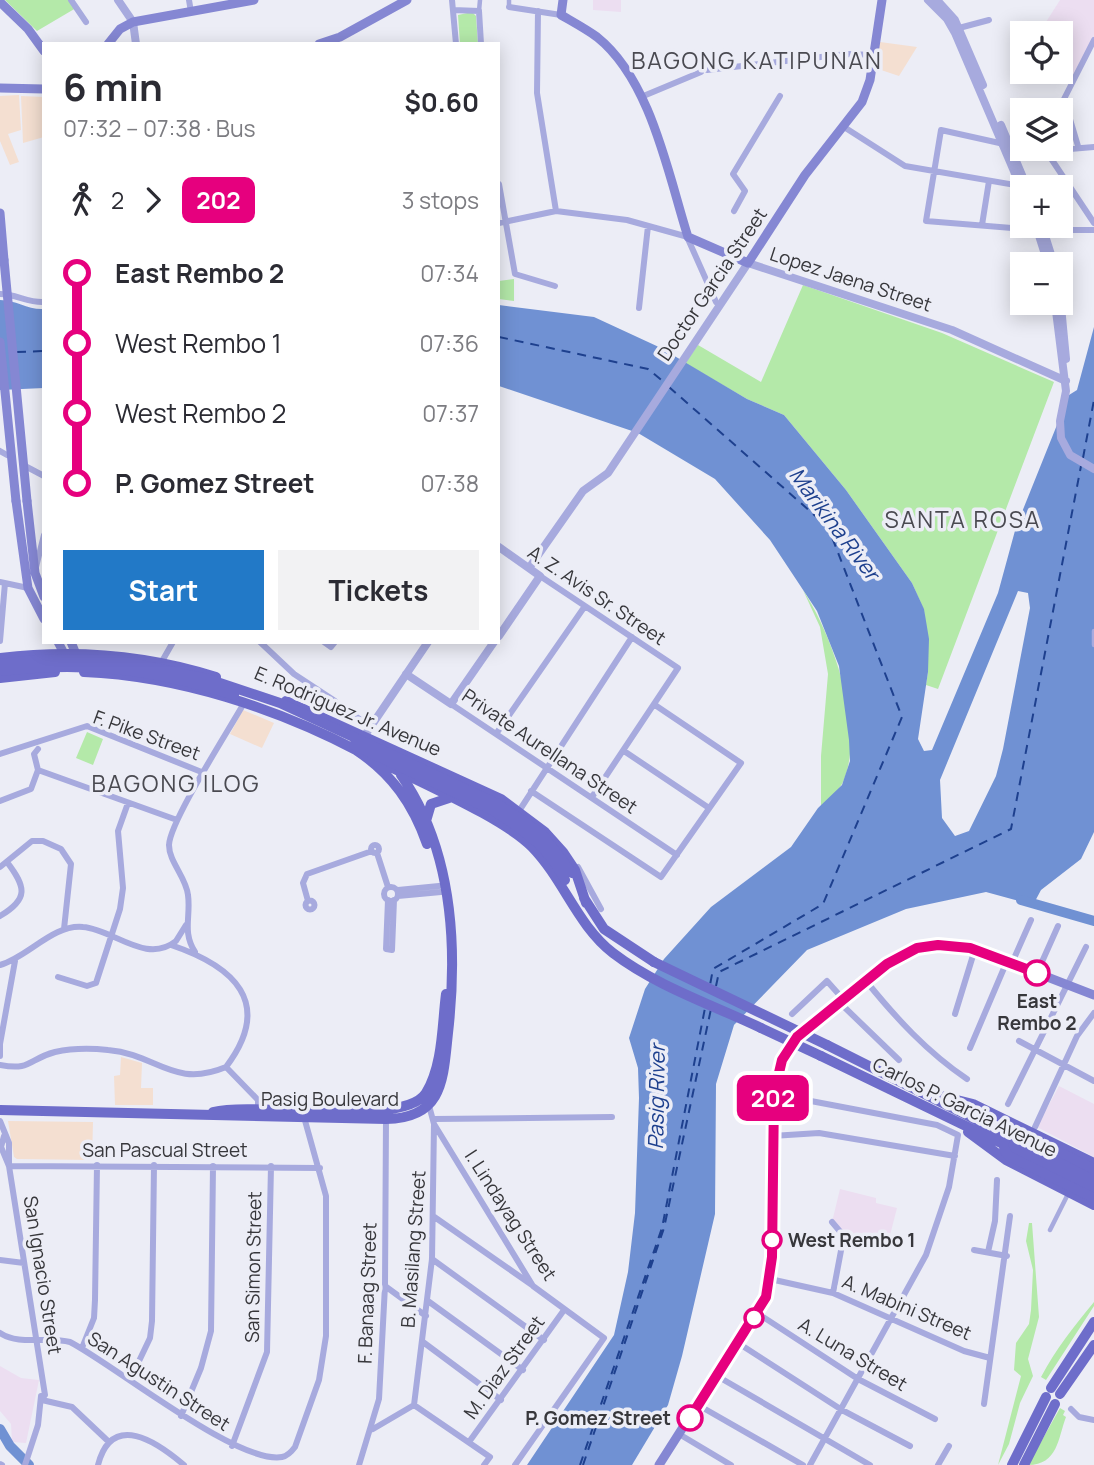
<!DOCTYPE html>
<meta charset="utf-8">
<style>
:root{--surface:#fff;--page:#f2f2f3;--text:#2b2b33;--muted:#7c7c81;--accent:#2279c7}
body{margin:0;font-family:Manrope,sans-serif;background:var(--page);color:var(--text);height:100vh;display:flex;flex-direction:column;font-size:26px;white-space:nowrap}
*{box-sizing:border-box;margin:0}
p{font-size:23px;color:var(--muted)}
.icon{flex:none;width:38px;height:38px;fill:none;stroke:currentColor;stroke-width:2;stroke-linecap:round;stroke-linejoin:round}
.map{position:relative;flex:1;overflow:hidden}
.drawer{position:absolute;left:42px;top:42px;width:458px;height:602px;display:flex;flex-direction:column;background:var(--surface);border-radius:0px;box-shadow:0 4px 18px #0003}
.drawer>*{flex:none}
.badge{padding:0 14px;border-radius:10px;font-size:24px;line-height:46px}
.buttons{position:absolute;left:1010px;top:21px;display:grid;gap:14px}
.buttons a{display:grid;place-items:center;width:63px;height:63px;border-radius:0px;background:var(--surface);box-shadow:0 4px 18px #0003;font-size:35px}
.map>.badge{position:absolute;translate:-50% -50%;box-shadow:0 0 0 4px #fff}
.legs{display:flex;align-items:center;gap:10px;height:77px;padding:0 21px;font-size:23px}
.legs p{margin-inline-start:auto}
.overview{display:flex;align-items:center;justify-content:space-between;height:119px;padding:0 21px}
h1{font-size:38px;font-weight:700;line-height:52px}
.action{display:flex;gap:14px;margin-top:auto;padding:14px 21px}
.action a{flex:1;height:80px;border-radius:0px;background:var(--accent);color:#fff;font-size:28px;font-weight:700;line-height:80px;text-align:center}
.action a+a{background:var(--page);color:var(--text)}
ul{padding:0 21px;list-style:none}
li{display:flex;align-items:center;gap:24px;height:70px;font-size:26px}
li i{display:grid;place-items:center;width:10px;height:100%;margin:0 9px;background:currentColor}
li i::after{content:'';width:18px;height:18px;margin:-9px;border:5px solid;border-radius:50%;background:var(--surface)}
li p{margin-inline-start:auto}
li:first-child i{background:linear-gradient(#0000 50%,currentColor 0)}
li:last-child i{background:linear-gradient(currentColor 50%,#0000 0)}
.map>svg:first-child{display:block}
</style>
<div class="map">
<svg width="1094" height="1465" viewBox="0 0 1094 1465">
<rect width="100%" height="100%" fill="#ecedf6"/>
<path fill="#f4dfd1" d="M880,42L917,47L899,76L875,68Z
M19,95L21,130L8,134L19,162L10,165L0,141V96Z
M21,96L44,97V137L23,143Z
M243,710L274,723L262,748L230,734Z
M121,1057L142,1063L141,1088H153V1105H115L114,1076L120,1075Z
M8,1121L93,1122L92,1160L17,1159L14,1157Z"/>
<path fill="#ecdef1" d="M593,0H621V12L593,10Z
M1060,0H1094V35L1070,83L1044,72H1060V33H1039Z
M1059,1086L1094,1104V1157L1037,1127Z
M840,1189L876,1198V1203L897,1208L888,1243L844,1232L832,1222Z
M0,1366L21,1378L39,1380L26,1443L12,1442L11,1424L0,1411Z"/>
<path fill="#b4e9a9" d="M5,0H70L76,8L37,31Z
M472,12L476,16L478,44H460L458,15Z
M514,279V301L499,299V281Z
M803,285L942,333L1054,382L938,689L926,685L928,672L924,610L912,583L846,490L784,415L747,399L685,363L698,345L761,382Z
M803,590C833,636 866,730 843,782C839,791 828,799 821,806V756L828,674L820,627Z
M87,732L103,739L93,765L76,758Z
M1029,1223H1032L1039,1317L1028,1359L1033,1376L1020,1403L1009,1444L998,1465L1021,1376L1014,1370L1016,1343L1029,1324L1031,1310L1033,1270L1026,1241Z
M1094,1302V1306L1046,1380L1041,1377C1056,1349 1074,1326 1094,1302Z
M1060,1408L1065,1411L1063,1415L1066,1417C1058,1438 1058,1465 1028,1465Z"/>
<path fill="#7091d3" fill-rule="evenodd" d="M0,300C16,300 28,310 44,309V388L0,390Z
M499,305L594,317L661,348L747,399L784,415L846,490L912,583L924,609L929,639L928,672L918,739L924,751L932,750L998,593L1016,527L1069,395L1077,390L1094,327V832L1081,859L1041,890L1033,905L986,892L906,909L807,950L734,1025L716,1084L715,1214L682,1356L668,1405L632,1465H527L614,1335L628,1272L635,1213L639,1098L638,1068L629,1038L645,989L664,959L711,907L791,847L818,808L842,785L850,761L849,740L839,666L817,611L770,540L715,479L638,433L499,386ZM1018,591L1028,593L1030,608L1003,749L996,776L969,831L955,836L942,818L940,780Z"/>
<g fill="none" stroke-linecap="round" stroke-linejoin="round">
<path stroke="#7091d3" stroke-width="10" d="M1021,900L1094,921
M0,1429L10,1446L29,1465"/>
<path stroke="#1e408e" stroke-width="2" stroke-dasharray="9 7" stroke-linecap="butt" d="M499,337L648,369L665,383
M17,352L44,351
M669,387L828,527L902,717L823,904L713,969L710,985
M1083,458L1094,400
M716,986L719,972L1011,829L1081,466
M580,1465L662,1228L705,1008
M583,1465L664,1228L711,1009"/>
<path stroke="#a7aade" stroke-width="4.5" d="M509,0V7
M479,11L480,0
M1094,631V645
M335,701L371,726
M1050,1230L1068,1194"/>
<path stroke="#a7aade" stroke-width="6" d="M71,0L86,22
M189,0L191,12
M452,0L456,44
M509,7L561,15
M453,10L479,11L481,44
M538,11L537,93L556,211
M959,28L989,20
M707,70L847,54L874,55
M641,97L701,72
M844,127L905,166L1021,186
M1078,146L1064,99L1094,40
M1022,148L941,130L926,221L1038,230H1094
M1026,149L1046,151L1094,147
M1046,151L1094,223
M499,184L515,274L555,286
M1060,192L1074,194
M734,211L745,191L733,174L780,96
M499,223L556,211L627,220L688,237
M982,225L989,181
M688,239L716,302
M0,294C16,294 28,303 44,302
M639,308L648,226
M0,451L7,455
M27,467L44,476
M36,567L44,535
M540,576L678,668L592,797
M0,582L28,588
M0,641L5,583
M260,642L294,674L335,701
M324,642L331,647L335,642
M161,663L173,642
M451,704L677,855
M496,734L585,606
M624,751L709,808
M0,754L87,726L204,773
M38,770L177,820
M531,791L661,877L741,763L655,705
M0,801L31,789L38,770L34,754L38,749
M521,808L632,637
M371 849a4 4 0 1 1 8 0a4 4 0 1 1-8 0Z
M377,853L388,887
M0,867L32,841H43L61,849L71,864L64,929
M578,867L601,909
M384 894a7 7 0 1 1 14 0a7 7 0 1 1-14 0Z
M398,890L439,886
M398,896L441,892
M388,900L386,949L392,950
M305.5 905a4.5 4.5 0 1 1 9 0a4.5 4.5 0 1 1-9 0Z
M308,901L303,883L307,874L372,851
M0,916C29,899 26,887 7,862
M392,950L394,900
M195,952C182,932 191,916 188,895C186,877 169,862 169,845C170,821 229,730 244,703
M1012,963L1031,920
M0,965C28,957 53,924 83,927C113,929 146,965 176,941L186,925
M1037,973L1058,926
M58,977L87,986L96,983L120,909L123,888L118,831L128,803
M866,981C896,1018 927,1052 967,1079
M839,1002L899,1060
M792,1014L827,981L843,999
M955,1014L975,949
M1019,1041L1094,1081
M0,1044L15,961
M970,1048L1007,961
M0,1056V1044
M0,1065C32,1071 28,1059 55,1052C73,1048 90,1048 108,1050C157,1054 173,1089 226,1067C275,1002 233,966 171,945
M226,1067L258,1100V1109
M774,1094L937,1125L958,1135L949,1187L926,1255L810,1465
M1008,1104L1086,947
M434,1119L612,1117
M0,1121L9,1143V1166L45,1395L42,1399
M434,1124L533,1286L604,1338L515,1465
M1035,1127L1077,1036L1094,1013
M4,1136L1,1147L9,1166
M772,1136L819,1133L955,1156
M9,1166L320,1168
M433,1216L532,1285
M832,1222L843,1235V1240L833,1293
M974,1250L1007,1256
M988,1252L995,1221L997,1180
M432,1259L544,1340
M0,1260L24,1263
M770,1279L833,1293L964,1351L990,1358
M385,1286L426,1316
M428,1301L523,1370
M757,1313L858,1379L935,1419
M0,1333C19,1346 48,1336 70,1342C113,1364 238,1465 282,1457C288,1456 292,1451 295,1447L319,1380L326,1336V1196L304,1117
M423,1342L501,1400
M738,1343L842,1410L910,1446
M82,1348L94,1318L95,1300L97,1165
M717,1376L870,1465
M130,1380L150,1338L152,1321L154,1165
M42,1400L72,1407L109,1442
M984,1404L1010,1216
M414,1405L432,1259L434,1124L428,1102
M414,1405L490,1457L484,1465
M698,1405L803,1465
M1071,1409L1079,1417L1094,1420
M181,1416L201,1368L211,1331L213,1166
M373,1429L414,1405
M679,1434L731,1465
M469,1442L564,1310
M232,1446L267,1352L271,1166
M0,1464L2,1465
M25,1465L38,1425L41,1396
M98,1465C112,1411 157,1442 184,1465
M359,1465L379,1399L385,1286L386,1119
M938,1465L949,1446"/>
<path stroke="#a7aade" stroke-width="8" d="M118,0L133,22L136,44
M928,0L947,19L955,33L1022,190
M937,0L955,20L983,85
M1001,125L1027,187
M1036,226L1048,264
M1042,226L1054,264
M1060,296L1066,359
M1055,303L1066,391L1060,421L1061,438L1070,455L1094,469
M499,547L540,576L499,636
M529,568L583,491L608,473L748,263L952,330L1066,381
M406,674L451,704L494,642
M361,741L428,642"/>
<path stroke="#8587d3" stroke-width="9" d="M563,0L561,15C573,22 586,29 597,37C651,80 668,174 688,237L748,263L805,175L862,102L870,80L882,0
M0,2L28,29L44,51
M108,44L120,29L133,22L254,0
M319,44L340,37L407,0
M0,88L44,89
M0,213L4,260
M16,501L28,588L44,619
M27,501L35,573L44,597
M58,642L67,659
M71,642L78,659
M659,1465L766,1297L772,1257L774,1094L784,1055L806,1027L887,964L910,951L931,946L975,949L1094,995"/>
<path stroke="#6e6dca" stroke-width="10" d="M0,658C74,649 144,654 216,677
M84,672C179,676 276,708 360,752
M0,678L55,672
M286,701L501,799L545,832L563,852L575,870L586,903
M356,750C392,774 413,804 427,844
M383,763C423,784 502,817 532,847C564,880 577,925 613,953C656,986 713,1005 761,1028
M426,821L431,804L449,798
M584,898L604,929L654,962
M827,1045L1094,1179
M821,1056L1094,1188
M937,1095L973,1104L1094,1163
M0,1110L386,1119C444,1118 443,1079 448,1033C458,945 453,850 401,775
M213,1112C258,1101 404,1128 426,1093C443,1065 442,1025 446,994
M968,1132L1006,1160L1094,1205
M1051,1388L1094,1322
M1060,1394L1094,1345
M1012,1465L1046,1397
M1024,1465L1055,1404"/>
<path stroke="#8587d3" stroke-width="9" d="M4,260L27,501
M0,342L16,501"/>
<path stroke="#6e6dca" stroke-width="10" d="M0,664L44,659L116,660L208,679L280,703L498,804L542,834L572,873
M0,671C85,661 152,669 234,695
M354,745L494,811C524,830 549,848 565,880
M654,962L827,1045
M761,1028L821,1056
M1094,1169L1021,1133H1009C1003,1141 1001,1148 1009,1156L1094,1198"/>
</g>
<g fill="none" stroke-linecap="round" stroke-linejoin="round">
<g stroke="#fff" stroke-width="16">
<path id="line-1" d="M690,1418L766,1297L772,1257L774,1094L782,1060L797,1037L887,964L917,948L938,945L970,948L1037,973"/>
</g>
<use href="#line-1" stroke="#e6007e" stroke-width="10"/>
</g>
<g fill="#fff" stroke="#e6007e" stroke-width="3.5">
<circle cx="1037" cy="973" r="12"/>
<circle cx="772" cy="1240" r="9"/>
<circle cx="754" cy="1318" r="9"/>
<circle cx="690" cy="1418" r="12"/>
</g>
<g text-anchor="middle" stroke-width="7" stroke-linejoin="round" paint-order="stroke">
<g font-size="19" fill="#37373b" stroke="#ecedf6">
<text transform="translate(851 279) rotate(18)" y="7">Lopez Jaena Street</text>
<text transform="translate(712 284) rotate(-56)" y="7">Doctor Garcia Street</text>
<text transform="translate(597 595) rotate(34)" y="7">A. Z. Avis Sr. Street</text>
<text transform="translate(348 711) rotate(23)" y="7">E. Rodriguez Jr. Avenue</text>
<text transform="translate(147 735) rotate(20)" y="7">F. Pike Street</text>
<text transform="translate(550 751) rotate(34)" y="7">Private Aurellana Street</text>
<text x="330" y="1106">Pasig Boulevard</text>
<text transform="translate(965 1107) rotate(26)" y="7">Carlos P. Garcia Avenue</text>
<text x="165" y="1157">San Pascual Street</text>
<text transform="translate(511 1215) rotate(57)" y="7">I. Lindayag Street</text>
<text transform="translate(413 1249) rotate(-86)" y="7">B. Masilang Street</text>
<text transform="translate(253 1267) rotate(-89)" y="7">San Simon Street</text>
<text transform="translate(43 1275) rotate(81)" y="7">San Ignacio Street</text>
<text transform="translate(367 1293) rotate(-88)" y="7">F. Banaag Street</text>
<text transform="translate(907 1307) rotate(23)" y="7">A. Mabini Street</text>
<text transform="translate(853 1354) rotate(31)" y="7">A. Luna Street</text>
<text transform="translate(504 1367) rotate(-54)" y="7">M. Diaz Street</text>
<text transform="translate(159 1381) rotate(33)" y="7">San Agustin Street</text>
</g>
<g font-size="19" font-weight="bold" fill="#37373b" stroke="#ecedf6">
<text x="1037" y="1008">East<tspan x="1037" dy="22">Rembo 2</tspan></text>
<text x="788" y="1247" text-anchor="start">West Rembo 1</text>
<text x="671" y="1425" text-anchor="end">P. Gomez Street</text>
</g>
<g font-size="21" font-style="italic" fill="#1e408e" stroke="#ecedf6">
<text transform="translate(834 524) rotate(53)" y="7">Marikina River</text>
<text transform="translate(657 1097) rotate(-89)" y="7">Pasig River</text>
</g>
<g font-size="23" letter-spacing="2" fill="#4a4a51" stroke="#ecedf6">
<text x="757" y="69">BAGONG KATIPUNAN</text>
<text x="963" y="528">SANTA ROSA</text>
<text x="176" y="792">BAGONG ILOG</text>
</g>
</g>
</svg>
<div class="buttons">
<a><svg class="icon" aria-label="locate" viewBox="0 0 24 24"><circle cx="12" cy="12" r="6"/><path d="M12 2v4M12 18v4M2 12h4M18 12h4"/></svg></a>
<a><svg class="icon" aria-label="layers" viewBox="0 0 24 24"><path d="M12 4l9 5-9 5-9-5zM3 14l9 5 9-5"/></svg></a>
<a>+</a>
<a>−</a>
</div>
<b class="badge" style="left:773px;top:1098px;background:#e6007e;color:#fff">202</b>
<section class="drawer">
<div class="overview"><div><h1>6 min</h1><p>07:32 – 07:38 · Bus</p></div><b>$0.60</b></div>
<div class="legs"><svg class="icon" aria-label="walk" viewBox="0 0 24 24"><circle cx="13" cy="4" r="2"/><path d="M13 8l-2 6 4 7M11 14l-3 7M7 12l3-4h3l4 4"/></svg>2<svg class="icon" aria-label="forward" viewBox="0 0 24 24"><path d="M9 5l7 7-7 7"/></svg><b class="badge" style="background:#e6007e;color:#fff">202</b><p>3 stops</p></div>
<ul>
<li><i style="color:#e6007e"></i><b>East Rembo 2</b><p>07:34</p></li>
<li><i style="color:#e6007e"></i><span>West Rembo 1</span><p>07:36</p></li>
<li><i style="color:#e6007e"></i><span>West Rembo 2</span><p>07:37</p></li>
<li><i style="color:#e6007e"></i><b>P. Gomez Street</b><p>07:38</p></li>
</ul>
<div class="action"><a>Start</a><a>Tickets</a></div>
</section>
</div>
